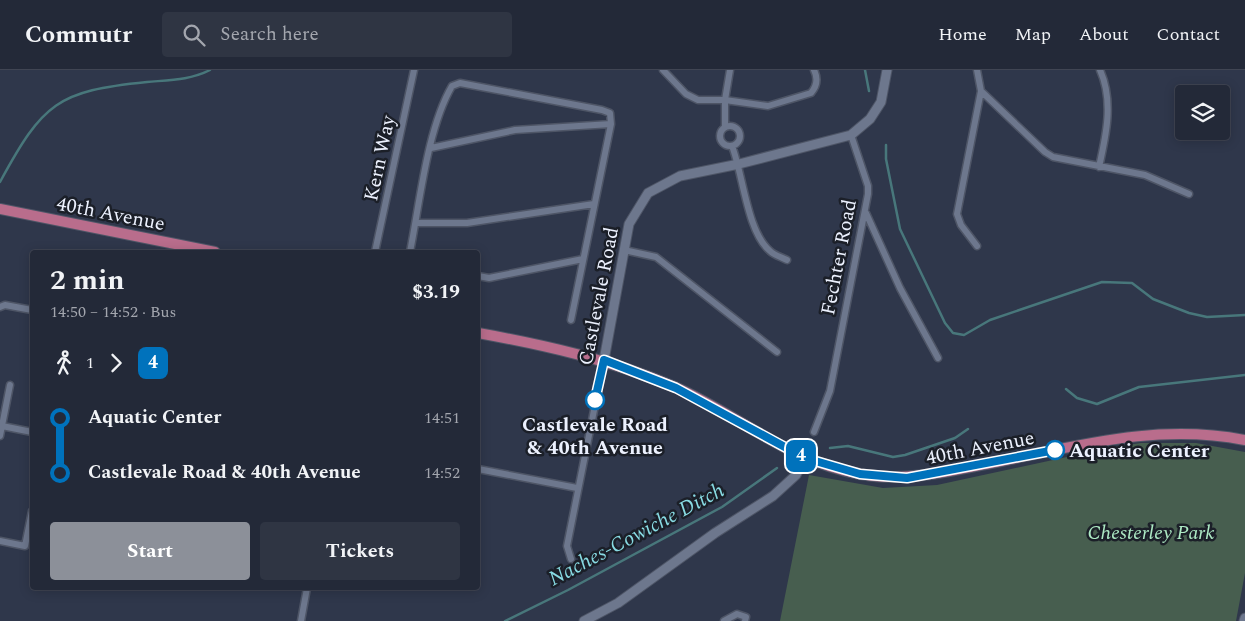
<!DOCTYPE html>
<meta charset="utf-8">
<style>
:root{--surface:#232938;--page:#2f3543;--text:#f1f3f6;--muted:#a3a6ae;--line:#404553;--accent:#8c9099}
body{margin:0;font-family:Spectral,serif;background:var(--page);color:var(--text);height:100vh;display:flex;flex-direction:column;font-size:19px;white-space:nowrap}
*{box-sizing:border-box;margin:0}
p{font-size:16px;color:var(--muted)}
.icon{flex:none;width:28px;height:28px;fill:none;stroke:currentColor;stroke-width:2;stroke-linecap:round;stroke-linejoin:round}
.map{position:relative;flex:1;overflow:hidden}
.side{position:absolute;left:30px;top:180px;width:450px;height:340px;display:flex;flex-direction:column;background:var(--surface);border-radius:5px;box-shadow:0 2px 12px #0003,0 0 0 1px var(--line)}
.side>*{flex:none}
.badge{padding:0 10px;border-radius:8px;font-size:18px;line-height:32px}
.tools{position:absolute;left:1175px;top:15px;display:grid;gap:10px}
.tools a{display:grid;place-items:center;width:55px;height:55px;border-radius:5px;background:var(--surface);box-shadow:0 2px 12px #0003,0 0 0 1px var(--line);font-size:25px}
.map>.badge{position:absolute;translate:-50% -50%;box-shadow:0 0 0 2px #fff}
.legs{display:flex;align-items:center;gap:8px;height:55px;padding:0 20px;font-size:16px}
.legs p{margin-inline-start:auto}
.overview{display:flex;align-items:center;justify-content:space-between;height:85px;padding:0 20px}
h1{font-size:28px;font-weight:700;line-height:38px}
.cta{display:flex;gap:10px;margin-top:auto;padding:10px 20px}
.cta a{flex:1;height:58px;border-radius:5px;background:var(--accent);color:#fff;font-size:20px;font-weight:700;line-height:58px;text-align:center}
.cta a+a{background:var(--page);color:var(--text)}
ul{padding:0 20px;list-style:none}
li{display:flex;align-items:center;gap:18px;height:55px;font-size:19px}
li i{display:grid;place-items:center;width:8px;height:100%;margin:0 6px;background:currentColor}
li i::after{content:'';width:12px;height:12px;margin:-6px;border:4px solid;border-radius:50%;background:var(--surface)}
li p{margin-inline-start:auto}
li:first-child i{background:linear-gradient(#0000 50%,currentColor 0)}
li:last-child i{background:linear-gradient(currentColor 50%,#0000 0)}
header{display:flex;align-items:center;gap:30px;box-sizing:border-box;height:70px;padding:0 25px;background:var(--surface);border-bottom:1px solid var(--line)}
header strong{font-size:24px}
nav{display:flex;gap:28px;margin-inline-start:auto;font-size:18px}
.search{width:350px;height:45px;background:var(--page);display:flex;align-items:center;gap:12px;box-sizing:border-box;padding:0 18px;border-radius:5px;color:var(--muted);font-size:19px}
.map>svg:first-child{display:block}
</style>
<header>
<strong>Commutr</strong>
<div class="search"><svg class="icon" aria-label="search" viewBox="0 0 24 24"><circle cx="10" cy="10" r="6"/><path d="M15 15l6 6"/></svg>Search here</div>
<nav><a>Home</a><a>Map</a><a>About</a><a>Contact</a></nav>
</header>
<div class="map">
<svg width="1245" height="551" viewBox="0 0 1245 551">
<rect width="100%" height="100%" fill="#2f374b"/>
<path fill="#475e4f" d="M1141,373H1196L1245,382V503L1236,551H780L809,405L883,418L937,415L1113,377Z"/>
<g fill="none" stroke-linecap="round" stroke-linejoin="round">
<path stroke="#48777b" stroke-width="2.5" d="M865,0L869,21
M886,75V89L900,159L945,253L953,263L964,265L990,250L1102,212L1132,213L1153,229L1189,243L1207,247L1245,245
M0,112C43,33 57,21 147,12C169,10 191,10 210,0
M1066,319L1077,328L1097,334L1139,317L1245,305
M830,378L848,376L893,387L905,385L955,368L968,359
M505,551L568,520L722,437L777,398"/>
<g stroke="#4e5566" stroke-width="9">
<path id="street" d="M663,0L686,24L698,30H725L768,36L811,23C817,16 818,8 814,0
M977,0L981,21L1045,82L1053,87L1145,105L1189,124
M720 66a10 10 0 1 1 20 0a10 10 0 1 1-20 0Z
M725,57V30L730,0
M732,76C743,104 747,162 770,181C774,185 781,187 787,190
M431,78L515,60L611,54
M1099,97C1106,66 1114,31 1100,0
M866,143L900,218L938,288
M416,153H467L594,134
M977,176L961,155L957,144L981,21
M624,180L656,187L777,282
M375,182L414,0
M410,182C420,132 427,59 452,16L460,13L602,40L610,43L611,54L571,250
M478,206L489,208L583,189
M0,237L5,235L32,240
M2,356L32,362
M814,362L830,321L868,124V116L851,65
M0,366L10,315
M478,399L577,418
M0,471L25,476L32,441
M571,489L567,476L604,290
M301,551L307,518
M724,551L737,544L746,547L745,551"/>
</g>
<g stroke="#4e5566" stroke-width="11">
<path id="secondary" d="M604,290L629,154L648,123L680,106L739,94L851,65L870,49L881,32L887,0
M584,551L618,533L715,463L773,426L796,405L805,388
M1244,551L1245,548"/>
</g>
<g stroke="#4e5566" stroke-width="12">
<path id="primary" d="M0,139L215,182
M478,263C545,275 611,290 675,317C739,345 787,391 860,404C904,412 947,402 991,393C1078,376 1156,353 1245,370"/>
</g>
<use href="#street" stroke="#6d778d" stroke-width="6"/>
<use href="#secondary" stroke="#6d778d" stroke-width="9"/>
<use href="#primary" stroke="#b96d8c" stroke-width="10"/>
</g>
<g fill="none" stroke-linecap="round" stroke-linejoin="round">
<g stroke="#fff" stroke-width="11">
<path id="line-1" d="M595,330L604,290L676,318L805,388L860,404L907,408L1055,380"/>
</g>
<use href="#line-1" stroke="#0072bc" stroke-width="8"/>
</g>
<g fill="#fff" stroke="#0072bc" stroke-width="2.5">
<circle cx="595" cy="330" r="9"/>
<circle cx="1055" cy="380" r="9"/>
</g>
<g text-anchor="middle" stroke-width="5" stroke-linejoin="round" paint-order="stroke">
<g font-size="20" fill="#ecf1fe" stroke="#1b1f28">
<text transform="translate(379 88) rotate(-78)" y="7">Kern Way</text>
<text transform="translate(111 143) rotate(11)" y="7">40th Avenue</text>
<text transform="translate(838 187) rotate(-79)" y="7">Fechter Road</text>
<text transform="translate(598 226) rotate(-79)" y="7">Castlevale Road</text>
<text transform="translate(980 377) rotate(-11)" y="7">40th Avenue</text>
</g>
<g font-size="20" font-weight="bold" fill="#ecf1fe" stroke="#1b1f28">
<text x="595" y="361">Castlevale Road<tspan x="595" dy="23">&amp; 40th Avenue</tspan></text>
<text x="1069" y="387" text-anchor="start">Aquatic Center</text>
</g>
<g font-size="20" font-style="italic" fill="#aeebc5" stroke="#1b1f28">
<text x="1151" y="469">Chesterley Park</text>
</g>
<g font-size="21" font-style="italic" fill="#88dbe3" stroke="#1b1f28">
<text transform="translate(636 464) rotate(-28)" y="7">Naches-Cowiche Ditch</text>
</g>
</g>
</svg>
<div class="tools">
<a><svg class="icon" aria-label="layers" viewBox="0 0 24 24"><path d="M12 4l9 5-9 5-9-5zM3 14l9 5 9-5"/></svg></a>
</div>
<b class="badge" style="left:801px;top:386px;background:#0072bc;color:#fff">4</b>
<section class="side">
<div class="overview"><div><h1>2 min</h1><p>14:50 – 14:52 · Bus</p></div><b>$3.19</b></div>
<div class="legs"><svg class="icon" aria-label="walk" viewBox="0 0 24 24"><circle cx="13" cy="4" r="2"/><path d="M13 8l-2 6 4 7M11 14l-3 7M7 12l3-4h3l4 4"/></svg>1<svg class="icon" aria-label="forward" viewBox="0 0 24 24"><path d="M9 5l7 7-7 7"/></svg><b class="badge" style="background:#0072bc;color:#fff">4</b></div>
<ul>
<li><i style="color:#0072bc"></i><b>Aquatic Center</b><p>14:51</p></li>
<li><i style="color:#0072bc"></i><b>Castlevale Road &amp; 40th Avenue</b><p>14:52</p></li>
</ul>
<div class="cta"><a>Start</a><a>Tickets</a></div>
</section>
</div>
